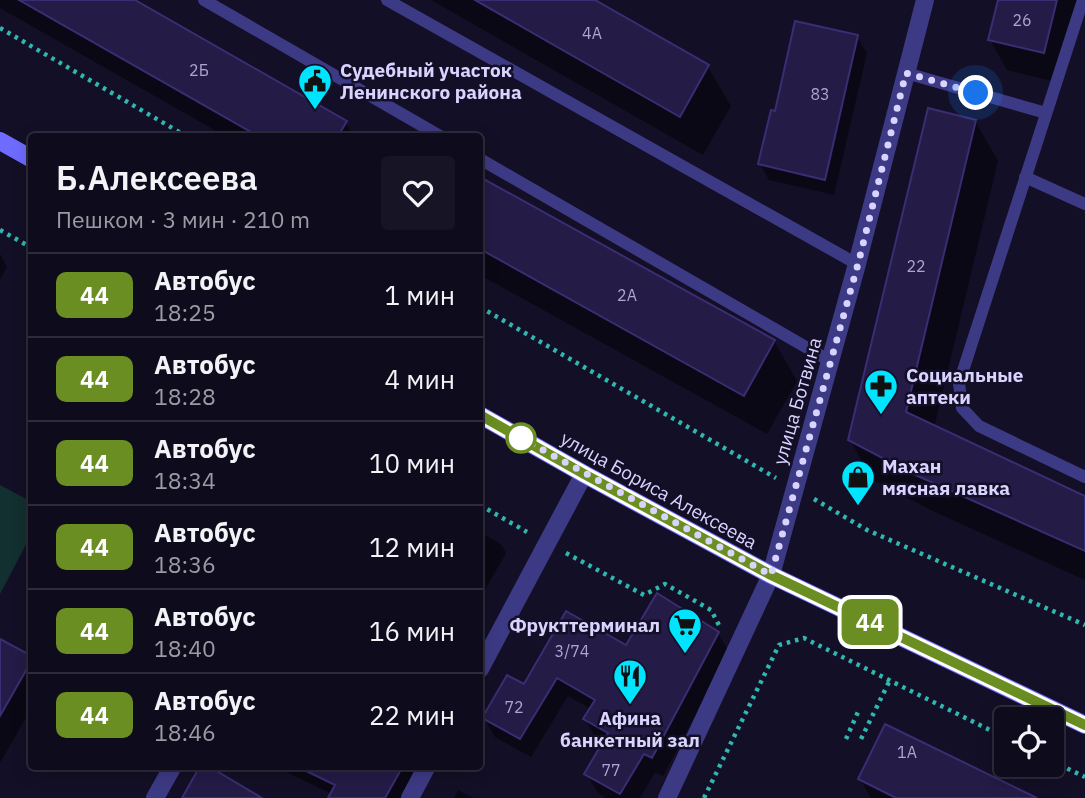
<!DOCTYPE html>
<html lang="ru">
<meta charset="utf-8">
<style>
:root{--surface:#0e0b1c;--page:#171425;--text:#f1f3f6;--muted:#9b9ba3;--line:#2e2b3b}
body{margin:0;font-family:"IBM Plex Sans",sans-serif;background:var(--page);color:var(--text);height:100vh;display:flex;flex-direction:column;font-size:26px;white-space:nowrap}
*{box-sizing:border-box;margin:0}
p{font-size:23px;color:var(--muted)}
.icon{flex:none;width:38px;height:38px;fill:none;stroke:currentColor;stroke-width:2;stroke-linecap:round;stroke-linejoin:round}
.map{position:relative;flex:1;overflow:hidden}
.details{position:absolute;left:28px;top:133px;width:455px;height:637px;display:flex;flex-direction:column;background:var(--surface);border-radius:7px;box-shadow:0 4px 18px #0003,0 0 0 2px var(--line)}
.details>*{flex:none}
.badge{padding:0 14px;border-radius:10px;font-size:24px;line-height:46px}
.tools{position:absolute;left:994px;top:707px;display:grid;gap:14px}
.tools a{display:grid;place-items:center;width:70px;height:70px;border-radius:7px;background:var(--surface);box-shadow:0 4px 18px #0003,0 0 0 2px var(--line);font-size:35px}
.you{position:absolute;width:35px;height:35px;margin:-18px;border:5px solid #fff;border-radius:50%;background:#1a73e8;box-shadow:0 0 0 10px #1a73e833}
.map>.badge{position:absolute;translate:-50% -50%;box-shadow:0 0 0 4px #fff}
.round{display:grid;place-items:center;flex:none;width:74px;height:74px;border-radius:7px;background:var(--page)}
.head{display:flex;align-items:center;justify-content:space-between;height:119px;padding:0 28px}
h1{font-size:33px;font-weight:600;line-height:52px}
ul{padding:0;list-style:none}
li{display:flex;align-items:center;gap:21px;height:84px;padding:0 28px;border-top:2px solid var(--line)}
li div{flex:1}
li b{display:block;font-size:26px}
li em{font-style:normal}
li .badge{min-width:77px;font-weight:700;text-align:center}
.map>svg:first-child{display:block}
</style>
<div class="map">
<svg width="1085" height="798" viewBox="0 0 1085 798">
<rect width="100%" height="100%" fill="#130f26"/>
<path fill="#12302f" d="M0,485L32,502L31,535L0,594Z"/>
<path fill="#0007" d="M0,0H131L345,122L353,136H225L0,8Z
M431,0H591L708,67L731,106L703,155Z
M999,0H1081L1061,83L1007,70L990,40Z
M857,37L867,53L834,195L769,180L760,164L776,113Z
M975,121L998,161L934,428L1085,498V580L935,512L873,480L850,440Z
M480,179L774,341L797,381L767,434L480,275Z
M0,254L7,267L0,279Z
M480,532L502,545L506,553L480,598Z
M718,633L729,652L663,776L655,772L640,798H606L598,793L587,774L604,743L596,738L585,719L591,709L568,696L531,757L495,737L484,718L525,687L627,648Z
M0,641L32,658V707L0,763Z
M274,766H418L403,798H330L332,794Z
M860,779L1033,798H871Z
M458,790L474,798H454Z"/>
<path fill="#241b47" stroke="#3b2d73" stroke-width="2" d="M19,0H135L347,121L338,136H258Z
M475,0H595L709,65L680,117Z
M998,0H1057L1044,53L988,40Z
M795,21L858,35L825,180L758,164L771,110L775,111Z
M928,108L976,120L906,412L1085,496V551L911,473L848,440Z
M480,177L775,340L744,396L480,249Z
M657,593L719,632L652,758L644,754L620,794L584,774L608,733L583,719L595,700L557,678L520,739L482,718L507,675L524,684L566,611L626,645Z
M0,639L32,656V660L0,716Z
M885,724L1037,798H896L858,779Z
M200,766H208L262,798H182Z
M296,766H403L385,798H328L335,785Z"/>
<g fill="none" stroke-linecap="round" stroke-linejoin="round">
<path stroke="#2fb8b0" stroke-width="4.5" stroke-dasharray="3.5 5" stroke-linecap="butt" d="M0,28L186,136
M0,230L32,248
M480,307L776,478
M814,499L867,530L1085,625
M480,505L527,532
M566,553L644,595L665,584L711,610L721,629
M846,739L858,712
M861,739L890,680
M1052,761L1085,777
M704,798L779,645L804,638L1006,738"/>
<path stroke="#3d3a85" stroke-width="12" d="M204,0L440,136
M387,0L857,264
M1083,0L959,383L962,408L979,426L1085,477
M906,73L1046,113
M480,159L830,361
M1025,177L1085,204"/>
<path stroke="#3d3a85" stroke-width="18" d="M480,669L584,474
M155,798L173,766
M410,798L427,766
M667,798L771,575L857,264L925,0"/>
<path stroke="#6f6bff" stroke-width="18" d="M0,141L32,159
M480,415L584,474L771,575L1085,725"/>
</g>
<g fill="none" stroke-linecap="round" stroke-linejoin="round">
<g stroke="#fff" stroke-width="16">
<path id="line" d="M480,415L584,474L771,575L1085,725"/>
</g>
<use href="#line" stroke="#6b8e23" stroke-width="10"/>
<path stroke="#d9d4ff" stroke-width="7" stroke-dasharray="0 12.6" d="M521,438L771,575L858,264L906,73L976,93"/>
</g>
<defs>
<g id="civic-pin" transform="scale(1.75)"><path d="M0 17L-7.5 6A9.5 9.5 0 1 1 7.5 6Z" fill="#00e5ff" stroke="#130f26"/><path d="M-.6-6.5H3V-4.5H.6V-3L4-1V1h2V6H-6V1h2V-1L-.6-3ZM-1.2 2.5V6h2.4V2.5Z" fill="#111"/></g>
<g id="pharmacy-pin" transform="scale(1.75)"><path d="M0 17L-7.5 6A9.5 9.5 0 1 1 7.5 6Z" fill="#00e5ff" stroke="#130f26"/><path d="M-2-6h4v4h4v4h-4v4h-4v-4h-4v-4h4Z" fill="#111"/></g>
<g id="shop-pin" transform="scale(1.75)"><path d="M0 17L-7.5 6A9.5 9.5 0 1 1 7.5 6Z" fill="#00e5ff" stroke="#130f26"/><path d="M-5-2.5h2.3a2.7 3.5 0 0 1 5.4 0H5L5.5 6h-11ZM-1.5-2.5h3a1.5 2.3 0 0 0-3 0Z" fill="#111"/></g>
<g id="supermarket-pin" transform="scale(1.75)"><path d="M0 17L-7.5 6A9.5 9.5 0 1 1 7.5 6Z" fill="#00e5ff" stroke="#130f26"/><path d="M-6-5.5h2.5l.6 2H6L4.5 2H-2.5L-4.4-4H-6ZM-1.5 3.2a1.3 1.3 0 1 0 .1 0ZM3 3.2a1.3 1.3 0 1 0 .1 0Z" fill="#111"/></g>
<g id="restaurant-pin" transform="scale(1.75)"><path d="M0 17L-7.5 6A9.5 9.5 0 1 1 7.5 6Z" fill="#00e5ff" stroke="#130f26"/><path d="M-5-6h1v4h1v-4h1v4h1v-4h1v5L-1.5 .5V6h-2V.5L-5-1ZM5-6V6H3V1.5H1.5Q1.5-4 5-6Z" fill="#111"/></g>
</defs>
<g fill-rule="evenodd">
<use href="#civic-pin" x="315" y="81"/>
<use href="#pharmacy-pin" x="881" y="386"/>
<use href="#shop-pin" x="858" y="477"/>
<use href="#supermarket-pin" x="685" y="625"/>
<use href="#restaurant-pin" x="630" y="676"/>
</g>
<circle fill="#fff" stroke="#6b8e23" stroke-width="3.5" cx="521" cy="438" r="14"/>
<g text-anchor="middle" stroke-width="5" stroke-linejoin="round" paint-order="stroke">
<g font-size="16" fill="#aca6d1">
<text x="1022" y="26">26</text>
<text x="592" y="39">4А</text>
<text x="199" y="76">2Б</text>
<text x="820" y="100">83</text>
<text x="916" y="272">22</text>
<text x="627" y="301">2А</text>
<text x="572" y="657">3/74</text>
<text x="514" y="713">72</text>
<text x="907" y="758">1А</text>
<text x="611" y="776">77</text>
</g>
<g font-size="19" font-weight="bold" fill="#d9d4ff" stroke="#130f26" text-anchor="start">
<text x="340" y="77">Судебный участок<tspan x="340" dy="22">Ленинского района</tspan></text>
<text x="906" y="382">Социальные<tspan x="906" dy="22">аптеки</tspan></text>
<text x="882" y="473">Махан<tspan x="882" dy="22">мясная лавка</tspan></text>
<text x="660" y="632" text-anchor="end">Фрукттерминал</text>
<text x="630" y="725" text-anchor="middle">Афина<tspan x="630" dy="22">банкетный зал</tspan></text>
</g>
<g font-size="19" fill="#d9d4ff" stroke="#130f26">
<text transform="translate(797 401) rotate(-74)" y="7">улица Ботвина</text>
<text transform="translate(659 490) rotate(29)" y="7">улица Бориса Алексеева</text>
</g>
</g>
</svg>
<div class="tools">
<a><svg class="icon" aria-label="locate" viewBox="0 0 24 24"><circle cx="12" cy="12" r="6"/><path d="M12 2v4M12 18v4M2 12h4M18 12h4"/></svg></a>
</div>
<div class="you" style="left:976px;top:93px"></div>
<b class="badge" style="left:870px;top:622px;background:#6b8e23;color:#fff">44</b>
<section class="details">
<div class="head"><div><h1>Б.Алексеева</h1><p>Пешком · 3 мин · 210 m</p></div><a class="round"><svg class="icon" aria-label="heart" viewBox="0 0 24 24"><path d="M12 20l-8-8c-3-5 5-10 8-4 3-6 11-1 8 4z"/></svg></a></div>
<ul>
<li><span class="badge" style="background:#6b8e23;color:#fff">44</span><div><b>Автобус</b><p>18:25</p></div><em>1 мин</em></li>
<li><span class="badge" style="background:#6b8e23;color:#fff">44</span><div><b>Автобус</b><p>18:28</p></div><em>4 мин</em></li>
<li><span class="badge" style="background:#6b8e23;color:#fff">44</span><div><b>Автобус</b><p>18:34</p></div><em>10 мин</em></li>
<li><span class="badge" style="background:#6b8e23;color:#fff">44</span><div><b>Автобус</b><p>18:36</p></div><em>12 мин</em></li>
<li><span class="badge" style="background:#6b8e23;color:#fff">44</span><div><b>Автобус</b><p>18:40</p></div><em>16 мин</em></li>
<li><span class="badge" style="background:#6b8e23;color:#fff">44</span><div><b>Автобус</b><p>18:46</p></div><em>22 мин</em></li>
</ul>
</section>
</div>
